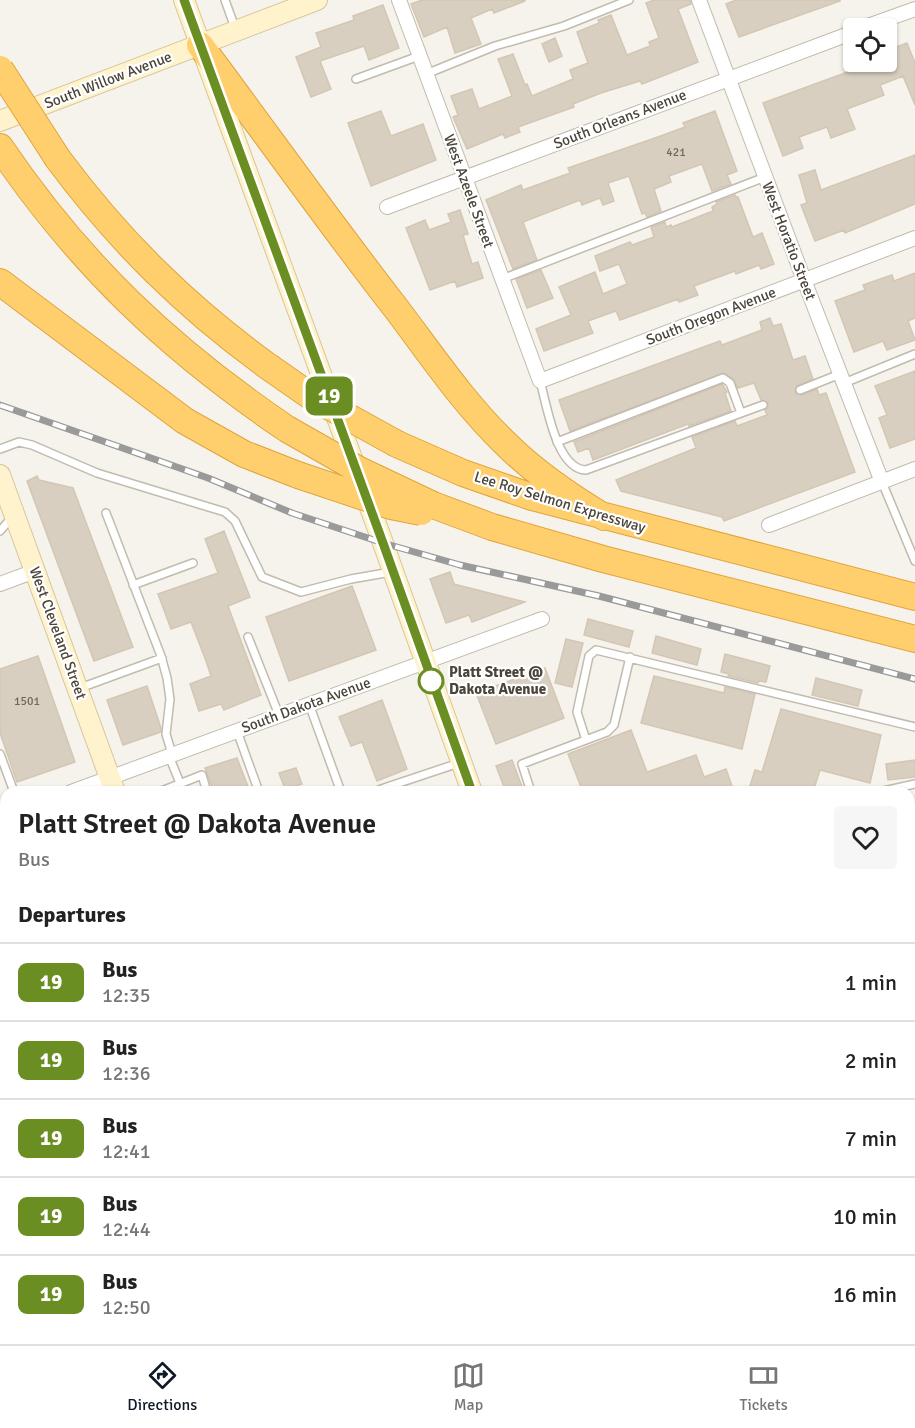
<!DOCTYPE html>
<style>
:root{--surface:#fff;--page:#f6f6f6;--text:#222;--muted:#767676;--line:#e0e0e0;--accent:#111827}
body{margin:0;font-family:Signika,sans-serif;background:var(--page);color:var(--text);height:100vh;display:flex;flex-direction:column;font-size:22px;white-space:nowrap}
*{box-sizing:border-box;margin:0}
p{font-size:20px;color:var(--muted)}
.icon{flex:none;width:33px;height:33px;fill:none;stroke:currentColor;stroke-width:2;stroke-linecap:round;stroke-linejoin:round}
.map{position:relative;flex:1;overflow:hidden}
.details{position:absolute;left:0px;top:786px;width:915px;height:558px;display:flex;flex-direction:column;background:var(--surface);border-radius:18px 18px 0 0;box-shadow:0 2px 4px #0004}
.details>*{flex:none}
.badge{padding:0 12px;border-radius:9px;font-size:21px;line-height:39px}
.fabs{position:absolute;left:843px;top:18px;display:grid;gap:12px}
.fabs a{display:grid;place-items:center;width:54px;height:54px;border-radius:6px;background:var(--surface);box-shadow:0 2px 4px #0004;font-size:30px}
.map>.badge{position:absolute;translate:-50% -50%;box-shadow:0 0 0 3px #fff}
h2{padding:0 18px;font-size:22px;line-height:54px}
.round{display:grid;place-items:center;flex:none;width:63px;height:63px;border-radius:6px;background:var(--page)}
.head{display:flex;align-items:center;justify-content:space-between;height:102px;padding:0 18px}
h1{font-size:28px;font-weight:600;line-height:45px}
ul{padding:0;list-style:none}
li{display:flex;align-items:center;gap:18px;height:78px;padding:0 18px;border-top:2px solid var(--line)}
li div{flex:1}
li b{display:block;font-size:22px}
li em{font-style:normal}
li .badge{min-width:66px;font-weight:700;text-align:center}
.dock{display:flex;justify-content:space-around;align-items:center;height:84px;border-top:2px solid var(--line);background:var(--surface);font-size:16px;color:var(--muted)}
.dock a{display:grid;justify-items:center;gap:3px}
.dock .selected{color:var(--accent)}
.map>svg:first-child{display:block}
</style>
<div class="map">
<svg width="915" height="1344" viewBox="0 0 915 1344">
<rect width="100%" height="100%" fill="#f6f3ec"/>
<path fill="#d8cfc1" stroke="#d3c7b4" stroke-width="1.5" d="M422,0H525V1L494,13L492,9L471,18L481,44L455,53L447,27L424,37L411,4Z
M654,0H690L691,4L678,9L698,62L642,84L640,81L601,93L573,104L574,107L518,127L520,132L505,138L503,134L467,149L453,117L458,115L451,96L472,89L479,109L512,96L498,59L513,54L525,85L527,84L532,96L573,79L570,70L588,63L577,32L599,23L598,20L611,15L627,55L650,46L649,42L659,38L646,3Z
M736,0H840V1L739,37L726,4Z
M383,5L399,48L369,60L364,46L320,61L331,89L311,97L296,57L321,47L316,33L354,20L353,16Z
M555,38L562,56L549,62L542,44Z
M907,43L915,63V105L903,76L880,85L884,95L847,109L855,129L831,138L827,127L799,137L803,148L783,156L763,103L875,62H886V51Z
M381,111L391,136L423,124L436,160L371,186L348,123Z
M715,111L737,171L727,175L731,184L712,191L702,164L669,176L671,182L654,189L661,211L647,217L645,213L642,214L629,176L608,183L614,201L603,205L600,198L582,205L580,200L523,222L537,260L513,269L486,200L521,185L523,190L570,173L568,168L655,138L685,127L683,123Z
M915,155V204L845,233L844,230L815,241L801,205L807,203L799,175L815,170L821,190Z
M735,195L736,197H738L753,237L762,233L774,264L761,269L759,265L736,274L735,271L694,286L698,295L679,302L678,299L620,320L616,311L588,321L593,333L544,351L536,329L571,315L559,287L595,272L603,294L627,284L619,264L600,271L595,256L630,242L632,245L654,237L651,227L665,222L666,227L671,225L672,227L713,211L712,207L717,204L716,202Z
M460,210L468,234L463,235L472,264L478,262L483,278L457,287L455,281L430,290L406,228L425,220L429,230L451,222L448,214Z
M541,270L553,298L527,308L516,279Z
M915,273V318L908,321L915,340L887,350L883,341L854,352L835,301L865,290L863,285L892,275L894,281Z
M770,318L773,326L781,324L793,360L805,356L813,379L796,386L795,393L802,395L817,389L819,395L826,393L855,472L724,521L722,517L621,491L616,480L696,448L692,437L735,421L737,426L767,415L765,410L768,407V403L761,400L754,383L738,388L734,379L724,373L570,431L559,400L720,341L722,345L762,330L760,322Z
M915,371V439L890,448L879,418L887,415L875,386Z
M722,384L727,392L725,393L731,411L689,426L688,424L593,460L589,448L578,452L574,442Z
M37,476L39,480L73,488L133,647L94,661L27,481Z
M224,531L250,597L228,606L261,695L224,710L221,704L199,711L190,684L211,676L206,661L191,622L171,629L158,594L218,573L205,539Z
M450,572L454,584L525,602L472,622L469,615L446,623L430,579Z
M352,586L376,650L289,681L266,617Z
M588,619L633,631L629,647L584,635Z
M656,636L701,649L697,665L652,653Z
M566,639L583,643L572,687L555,683Z
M725,654L770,666L766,682L759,681L758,683L728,676L729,674L721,672Z
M38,656L75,762L17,782L0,733V669Z
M545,668L564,718L496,744L476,693Z
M654,676L724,693L725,687L755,694L742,749L641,723Z
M816,678L862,690L858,706L812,695Z
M147,686L161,728V732L123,745L107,700Z
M382,700L407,769L377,781L362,742L351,746L339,717Z
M781,709L881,735L870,783L820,770L813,792H748L755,770L762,772Z
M631,730L647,772L696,755L704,777L726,769L734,792H583L568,754Z
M237,758L249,789L240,792H214L205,768Z
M512,760L524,792H506L496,766Z
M915,760V777L888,780L886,764Z
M296,768L302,784L285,789L279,773Z"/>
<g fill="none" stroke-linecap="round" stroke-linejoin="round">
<g stroke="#c2bbae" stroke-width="10">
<path id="lane" d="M225,0L235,28
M426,74L495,46L564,26L629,0
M356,79L419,56
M502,279L765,177
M540,381C547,405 556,469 586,470L763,405
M844,383L915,354
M800,390L840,374
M557,442L723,378L730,383L741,413
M0,449L19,442L32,445L97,473L225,512L235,521L262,577L301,592L351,579L391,572
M882,482L915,561
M106,513L161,656L167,678L170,699L166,734L172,754
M0,531L13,516
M133,585L193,563
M248,637L279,715
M80,688L162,658
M309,704L341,792
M237,731L259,792
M586,740L577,712L589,656L596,650L915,727
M0,754L14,792
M169,756L180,783
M159,792L202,775L207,792
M374,792L387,787
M389,792L387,787L459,763
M531,792L522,764L607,732L614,725L630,657
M879,792L915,784
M0,932L6,930
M2,953L6,965
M909,1060L915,1073
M0,1237H6
M909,1289L915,1286
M69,1338L71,1344
M90,1338L91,1340
M237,1338L239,1344
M604,1338L606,1344
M143,1344L159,1338
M750,1344L767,1338"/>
</g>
<g stroke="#c2bbae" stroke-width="16">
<path id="street" d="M399,0L540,381L915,238
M699,0L804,280L882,482
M862,28L915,9
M387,207L854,32
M769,525L915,469
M0,584L35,571
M71,792L542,619
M0,819L6,816
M0,1048L6,1045
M909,1172L915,1170
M0,1281L6,1279
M884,1338L886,1344
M444,1344L460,1338"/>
</g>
<g stroke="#d6c79b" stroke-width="22">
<path id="secondary" d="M184,0L383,543L472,792
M0,121L317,0
M0,475L115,792
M311,1338L313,1344
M667,1338L670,1344"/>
</g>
<g stroke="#e0a43c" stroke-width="28">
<path id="highway" d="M200,45C265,132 328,221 395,307C430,353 464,404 506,444C535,473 569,496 604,517
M0,147C80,265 169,349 287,429
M58,159C119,241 186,307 269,367
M0,282L185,421L244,454L298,475
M397,444L463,473L532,497L915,597
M433,505L492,527L603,559L915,639"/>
</g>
<use href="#lane" stroke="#fff" stroke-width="7"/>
<use href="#street" stroke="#fff" stroke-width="14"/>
<use href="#secondary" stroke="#fff3cd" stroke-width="20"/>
<use href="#highway" stroke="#ffcf6e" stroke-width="26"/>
<g stroke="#9a9a9a" stroke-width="7">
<path id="rail" d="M0,405L208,478L292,513L383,543L460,565L599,596L915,679"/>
</g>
<use href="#rail" stroke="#fff" stroke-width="4.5" stroke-dasharray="14" stroke-linecap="butt"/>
<g stroke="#e0a43c" stroke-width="28" stroke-linecap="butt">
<path id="highway-bridge" d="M0,69L58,159
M269,367L312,397L397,444
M287,429L359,470L433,505
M298,475L391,506L421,512"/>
</g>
<use href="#highway-bridge" stroke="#ffcf6e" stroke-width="26"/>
</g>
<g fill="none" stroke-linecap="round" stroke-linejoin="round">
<g stroke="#fff" stroke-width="14">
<path id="line" d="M184,0L383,543L472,792"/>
</g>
<use href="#line" stroke="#6b8e23" stroke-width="9"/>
</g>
<circle fill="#fff" stroke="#6b8e23" stroke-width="3" cx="431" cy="681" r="12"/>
<g text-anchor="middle" stroke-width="4.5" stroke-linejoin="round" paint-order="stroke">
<g font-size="12" fill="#6e675b">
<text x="676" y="156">421</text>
<text x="27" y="705">1501</text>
</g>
<g font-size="15" fill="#4b4439" stroke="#fff">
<text transform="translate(108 80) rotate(-21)" y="5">South Willow Avenue</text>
<text transform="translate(620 119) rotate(-21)" y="5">South Orleans Avenue</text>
<text transform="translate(469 191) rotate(70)" y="5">West Azeele Street</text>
<text transform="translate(789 241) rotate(69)" y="5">West Horatio Street</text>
<text transform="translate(711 316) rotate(-21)" y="5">South Oregon Avenue</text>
<text transform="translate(560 502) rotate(17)" y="5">Lee Roy Selmon Expressway</text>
<text transform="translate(58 633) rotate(70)" y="5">West Cleveland Street</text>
<text transform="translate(306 705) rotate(-20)" y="5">South Dakota Avenue</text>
</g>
<g font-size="15" font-weight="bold" fill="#4b4439" stroke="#fff" text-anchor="start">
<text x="449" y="677">Platt Street @<tspan x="449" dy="17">Dakota Avenue</tspan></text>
</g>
</g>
</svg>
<div class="fabs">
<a><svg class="icon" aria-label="locate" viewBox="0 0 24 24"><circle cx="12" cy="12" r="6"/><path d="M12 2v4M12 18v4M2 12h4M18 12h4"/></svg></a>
</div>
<b class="badge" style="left:329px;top:396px;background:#6b8e23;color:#fff">19</b>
<section class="details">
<div class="head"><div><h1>Platt Street @ Dakota Avenue</h1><p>Bus</p></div><a class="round"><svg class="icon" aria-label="heart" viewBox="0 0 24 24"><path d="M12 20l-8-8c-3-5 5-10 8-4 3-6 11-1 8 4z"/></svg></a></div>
<h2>Departures</h2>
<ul>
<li><span class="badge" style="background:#6b8e23;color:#fff">19</span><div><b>Bus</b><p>12:35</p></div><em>1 min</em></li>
<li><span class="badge" style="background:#6b8e23;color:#fff">19</span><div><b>Bus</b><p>12:36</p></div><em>2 min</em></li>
<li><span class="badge" style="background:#6b8e23;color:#fff">19</span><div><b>Bus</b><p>12:41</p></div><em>7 min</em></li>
<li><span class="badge" style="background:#6b8e23;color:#fff">19</span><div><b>Bus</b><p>12:44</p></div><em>10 min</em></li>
<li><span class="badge" style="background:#6b8e23;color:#fff">19</span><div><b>Bus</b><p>12:50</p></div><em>16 min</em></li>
</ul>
</section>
</div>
<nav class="dock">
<a class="selected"><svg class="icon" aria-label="directions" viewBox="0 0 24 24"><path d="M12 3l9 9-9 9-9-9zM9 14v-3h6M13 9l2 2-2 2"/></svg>Directions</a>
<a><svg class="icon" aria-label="map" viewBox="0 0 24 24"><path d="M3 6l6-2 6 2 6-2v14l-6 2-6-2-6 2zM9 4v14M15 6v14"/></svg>Map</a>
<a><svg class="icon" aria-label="tickets" viewBox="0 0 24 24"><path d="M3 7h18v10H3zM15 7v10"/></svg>Tickets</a>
</nav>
